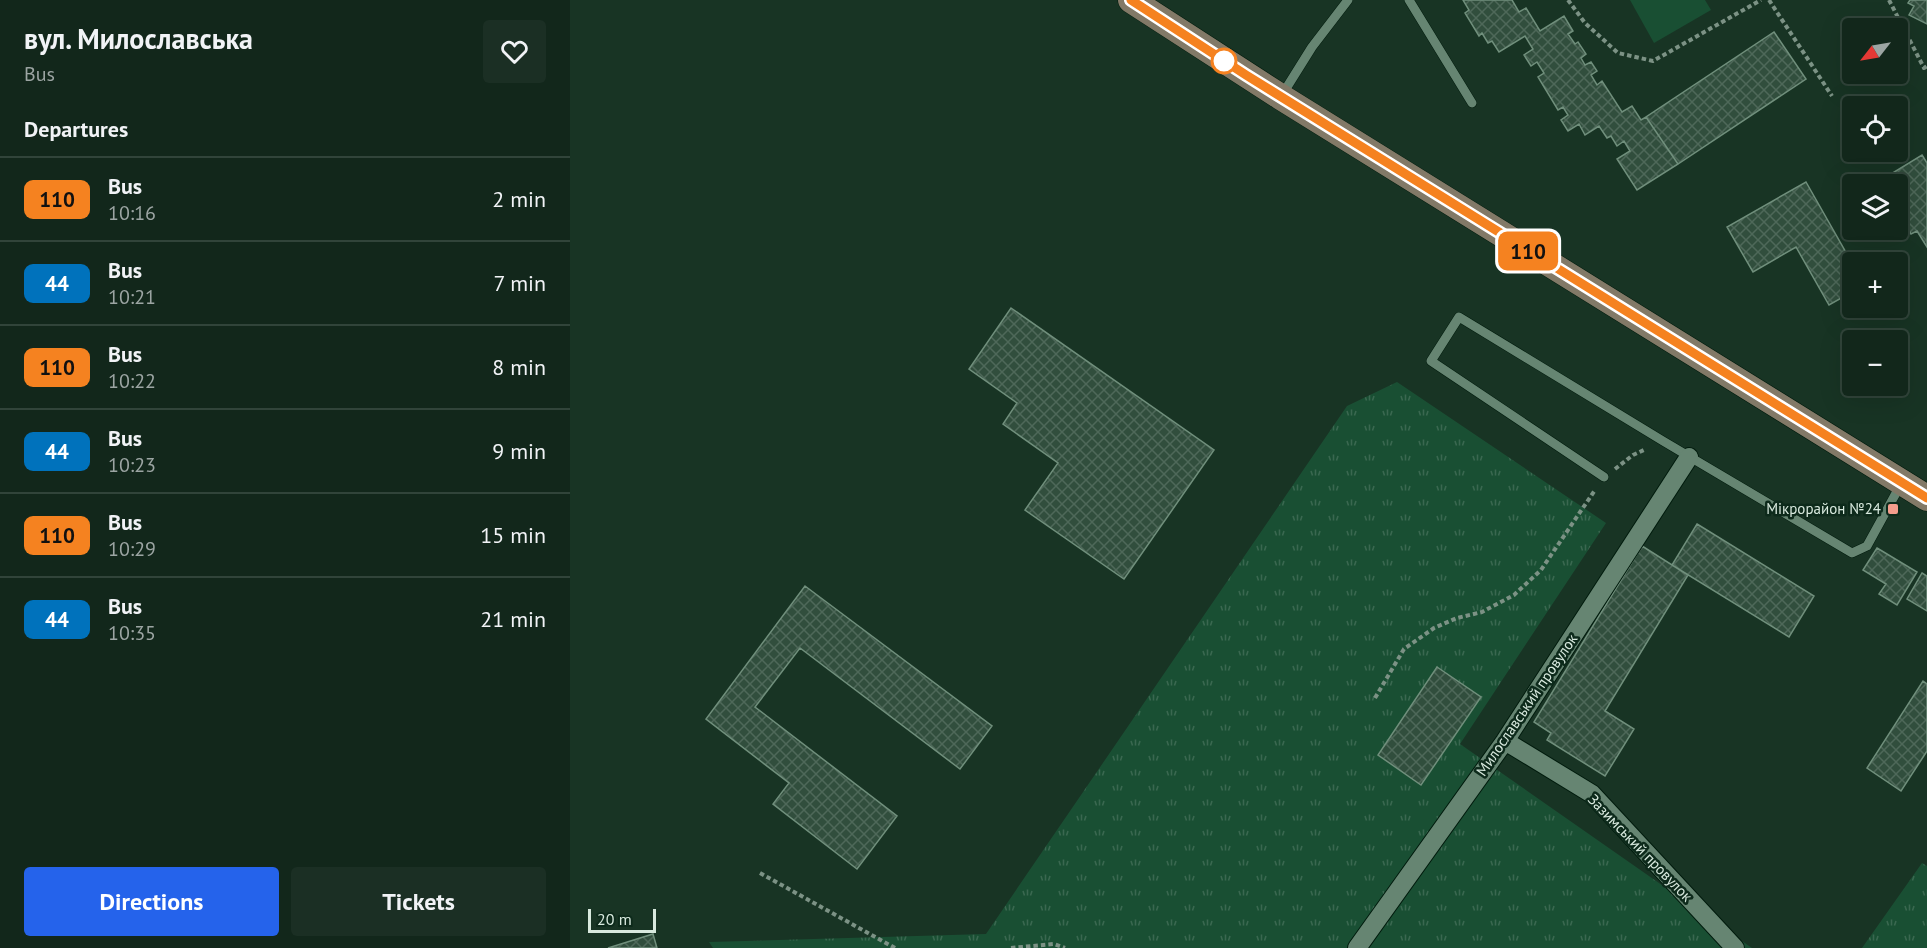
<!DOCTYPE html>
<meta charset="utf-8">
<style>
:root{--surface:#12271b;--page:#1b2f24;--text:#f1f3f6;--muted:#9ca5a3;--line:#31443a;--accent:#2563eb}
body{margin:0;font-family:"PT Sans",sans-serif;background:var(--page);color:var(--text);height:100vh;display:flex;flex-direction:column;font-size:22px;white-space:nowrap}
*{box-sizing:border-box;margin:0}
p{font-size:20px;color:var(--muted)}
.icon{flex:none;width:33px;height:33px;fill:none;stroke:currentColor;stroke-width:2;stroke-linecap:round;stroke-linejoin:round}
.map{position:relative;flex:1;overflow:hidden}
.drawer{display:flex;flex-direction:column;background:var(--surface);width:570px}
.drawer>*{flex:none}
.badge{padding:0 12px;border-radius:9px;font-size:21px;line-height:39px}
.needle{width:39px;rotate:239deg}
.fabs{position:absolute;left:1272px;top:18px;display:grid;gap:12px}
.fabs a{display:grid;place-items:center;width:66px;height:66px;border-radius:6px;background:var(--surface);box-shadow:0 6px 24px #0002,0 0 0 2px var(--line);font-size:30px}
.scale{position:absolute;left:18px;bottom:15px;width:68px;box-sizing:border-box;padding-left:6px;border:3px solid #d8e9de;border-top:0;font-size:16px;line-height:21px;white-space:nowrap;color:#d8e9de;-webkit-text-stroke:4px #0d2a1b;paint-order:stroke}
.map>.badge{position:absolute;translate:-50% -50%;box-shadow:0 0 0 3px #fff}
h2{padding:0 24px;font-size:22px;line-height:54px}
.round{display:grid;place-items:center;flex:none;width:63px;height:63px;border-radius:6px;background:var(--page)}
.summary{display:flex;align-items:center;justify-content:space-between;height:102px;padding:0 24px}
h1{font-size:28px;font-weight:700;line-height:45px}
.cta{display:flex;gap:12px;margin-top:auto;padding:12px 24px}
.cta a{flex:1;height:69px;border-radius:6px;background:var(--accent);color:#fff;font-size:24px;font-weight:700;line-height:69px;text-align:center}
.cta a+a{background:var(--page);color:var(--text)}
ul{padding:0;list-style:none}
li{display:flex;align-items:center;gap:18px;height:84px;padding:0 24px;border-top:2px solid var(--line)}
li div{flex:1}
li b{display:block;font-size:22px}
li em{font-style:normal}
li .badge{min-width:66px;font-weight:700;text-align:center}
main{display:flex;flex:1;min-height:0}
.map>svg:first-child{display:block}
</style>
<main>
<section class="drawer">
<div class="summary"><div><h1>вул. Милославська</h1><p>Bus</p></div><a class="round"><svg class="icon" aria-label="heart" viewBox="0 0 24 24"><path d="M12 20l-8-8c-3-5 5-10 8-4 3-6 11-1 8 4z"/></svg></a></div>
<h2>Departures</h2>
<ul>
<li><span class="badge" style="background:#f58220;color:#111">110</span><div><b>Bus</b><p>10:16</p></div><em>2 min</em></li>
<li><span class="badge" style="background:#0072bc;color:#fff">44</span><div><b>Bus</b><p>10:21</p></div><em>7 min</em></li>
<li><span class="badge" style="background:#f58220;color:#111">110</span><div><b>Bus</b><p>10:22</p></div><em>8 min</em></li>
<li><span class="badge" style="background:#0072bc;color:#fff">44</span><div><b>Bus</b><p>10:23</p></div><em>9 min</em></li>
<li><span class="badge" style="background:#f58220;color:#111">110</span><div><b>Bus</b><p>10:29</p></div><em>15 min</em></li>
<li><span class="badge" style="background:#0072bc;color:#fff">44</span><div><b>Bus</b><p>10:35</p></div><em>21 min</em></li>
</ul>
<div class="cta"><a>Directions</a><a>Tickets</a></div>
</section>
<div class="map">
<svg width="1357" height="948" viewBox="0 0 1357 948">
<defs>
<pattern id="grass-tufts" width="24" height="20" patternUnits="userSpaceOnUse" patternTransform="scale(1.5)"><rect width="24" height="20" fill="#194f33"/><path d="M3 7l-1-3M5 7V3M7 7l1-3M15 17l-1-3M17 17v-4M19 17l1-3" fill="none" stroke="#3a6850"/></pattern>
<pattern id="building-cross-hatch" width="8" height="8" patternUnits="userSpaceOnUse" patternTransform="scale(1.5)"><rect width="8" height="8" fill="#314e3d"/><path d="M0 0l8 8M0 8l8-8" fill="none" stroke="#4e6859"/></pattern>
</defs>
<rect width="100%" height="100%" fill="#183424"/>
<path fill="url(#grass-tufts)" d="M827,382L1036,523L890,744L1182,948H143L139,942L416,934L777,406Z
M1352,863L1357,866V948H1292Z"/>
<path fill="#194f33" d="M1060,0H1135L1141,10L1084,43Z"/>
<path fill="url(#building-cross-hatch)" stroke="#708f7c" stroke-width="1.5" d="M893,0H942L949,12L956,8L970,31L994,16L1003,31L998,34L1005,44L1008,42L1016,54L1011,58L1015,65L1021,62L1027,71L1021,75L1027,85L1032,81L1052,112L1062,106L1071,120L1076,117L1108,164L1067,190L1047,159L1060,151L1054,141L1047,146L1041,136L1037,138L1029,126L1015,135L1009,124L998,131L991,120L998,115L993,107L988,110L968,77L974,73L967,62L961,66L954,55L963,49L955,36L929,52L922,41L918,43L912,33L909,36L895,13L899,10Z
M1340,0H1357V24L1339,15L1344,6L1338,3Z
M1204,32L1236,79L1108,164L1076,117Z
M1352,155L1357,163V247L1347,231L1341,234L1336,225L1332,227L1328,219V184H1321L1316,177Z
M1236,182L1282,263V292L1259,305L1226,247L1183,272L1157,227Z
M441,308L644,450L554,579L455,510L488,463L433,424L447,403L399,369Z
M1127,524L1244,596L1219,637L1102,565Z
M1072,546L1118,575L1035,711L1064,729L1035,776L977,740L981,733L964,722Z
M1307,548L1347,572L1327,605L1309,594L1316,584L1293,570Z
M1352,573L1357,576V611L1337,599Z
M235,586L422,726L390,769L230,648L185,707L327,816L287,869L203,804L219,783L136,719Z
M867,667L911,697L851,785L808,755Z
M1353,681L1357,684V751L1331,791L1297,768Z
M83,934L87,948H38Z"/>
<g fill="none" stroke-linecap="round" stroke-linejoin="round">
<g stroke="#011b0d" stroke-width="10">
<path id="service" d="M839,0L902,103
M712,95L742,47L778,0
M1034,477L861,361L889,317L1093,441L1282,553L1297,546L1331,484"/>
</g>
<g stroke="#011b0d" stroke-width="20">
<path id="minor" d="M935,741L1022,794L1165,948
M787,948L935,741L1119,457"/>
</g>
<g stroke="#011b0d" stroke-width="27">
<path id="secondary" d="M561,0L711,97L1357,498"/>
</g>
<path stroke="#7c9285" stroke-width="4" stroke-dasharray="4.5 3" stroke-linecap="butt" d="M998,0L1015,23L1048,53L1083,61L1191,0
M1199,0L1262,96
M1319,0L1354,68L1357,66
M1045,469L1063,455L1076,449
M805,698L834,649L864,628L887,618L912,612L944,595L971,570L1025,490
M190,873L325,948
M441,948L484,944L495,948"/>
<use href="#service" stroke="#668572" stroke-width="9"/>
<use href="#minor" stroke="#668572" stroke-width="18"/>
<use href="#secondary" stroke="#827967" stroke-width="26"/>
</g>
<g fill="none" stroke-linecap="round" stroke-linejoin="round">
<g stroke="#fff" stroke-width="14">
<path id="line" d="M561,0L676,75L1357,498"/>
</g>
<use href="#line" stroke="#f58220" stroke-width="9"/>
</g>
<circle fill="#fff" stroke="#f58220" stroke-width="3" cx="654" cy="61" r="12"/>
<rect fill="#f49d8c" stroke="#0d2a1b" stroke-width="2" x="1317" y="503" width="12" height="12" rx="3"/>
<g text-anchor="middle" stroke-width="5" stroke-linejoin="round" paint-order="stroke">
<g font-size="15" fill="#d8e9de" stroke="#0d2a1b" text-anchor="end">
<text x="1311" y="514">Мікрорайон №24</text>
</g>
<g font-size="15" fill="#d8e9de" stroke="#0d2a1b">
<text transform="translate(957 705) rotate(-56)" y="5">Милославський провулок</text>
<text transform="translate(1070 848) rotate(46)" y="5">Зазимський провулок</text>
</g>
</g>
</svg>
<div class="fabs">
<a><svg class="needle" viewBox="-14 -14 28 28"><path d="M0-13l5 13h-10z" fill="#e53935"/><path d="M0 13l5-13h-10z" fill="#9ca5a3"/></svg></a>
<a><svg class="icon" aria-label="locate" viewBox="0 0 24 24"><circle cx="12" cy="12" r="6"/><path d="M12 2v4M12 18v4M2 12h4M18 12h4"/></svg></a>
<a><svg class="icon" aria-label="layers" viewBox="0 0 24 24"><path d="M12 4l9 5-9 5-9-5zM3 14l9 5 9-5"/></svg></a>
<a>+</a>
<a>−</a>
</div>
<div class="scale">20 m</div>
<b class="badge" style="left:958px;top:251px;background:#f58220;color:#111">110</b>
</div>
</main>
